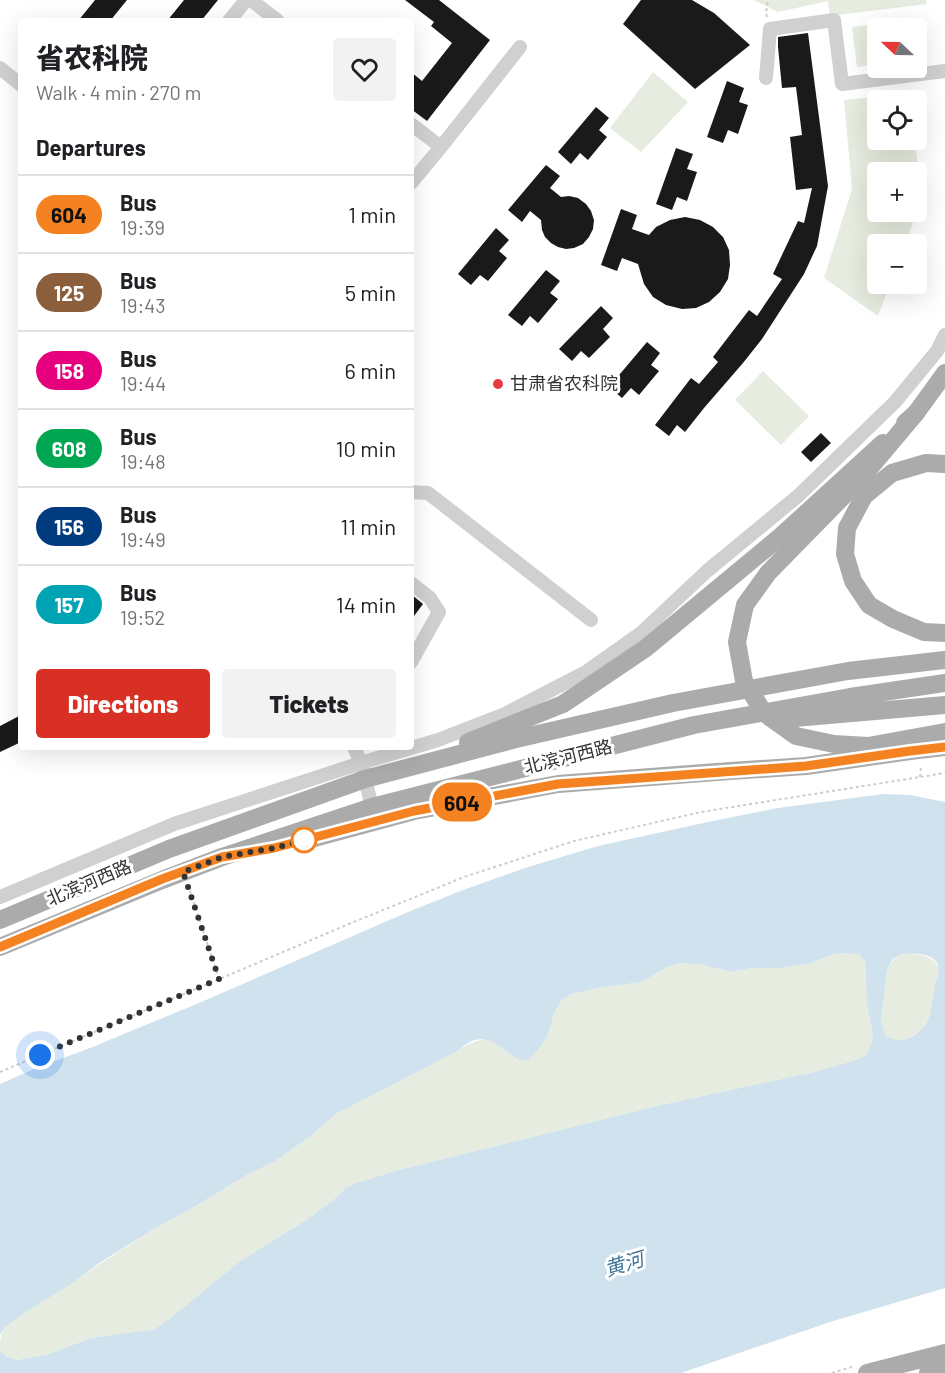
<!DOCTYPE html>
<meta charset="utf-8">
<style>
:root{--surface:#fff;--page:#f2f2f2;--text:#202124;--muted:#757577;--line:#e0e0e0;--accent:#d93025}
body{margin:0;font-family:Barlow,"Noto Sans SC",sans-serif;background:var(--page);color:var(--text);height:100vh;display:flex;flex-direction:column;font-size:22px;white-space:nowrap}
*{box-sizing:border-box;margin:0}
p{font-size:20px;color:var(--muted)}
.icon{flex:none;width:33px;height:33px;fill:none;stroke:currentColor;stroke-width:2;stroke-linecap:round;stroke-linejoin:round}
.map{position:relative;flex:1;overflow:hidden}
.drawer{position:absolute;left:18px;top:18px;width:396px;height:732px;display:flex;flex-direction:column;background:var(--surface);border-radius:6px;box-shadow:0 6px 24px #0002}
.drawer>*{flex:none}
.badge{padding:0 12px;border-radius:20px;font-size:21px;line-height:39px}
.needle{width:39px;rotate:292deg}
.fabs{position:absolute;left:867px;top:18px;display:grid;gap:12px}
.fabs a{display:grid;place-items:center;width:60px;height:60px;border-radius:6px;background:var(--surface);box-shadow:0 6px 24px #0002;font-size:30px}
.you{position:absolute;width:30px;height:30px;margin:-15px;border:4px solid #fff;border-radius:50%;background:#1a73e8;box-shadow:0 0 0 9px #1a73e833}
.map>.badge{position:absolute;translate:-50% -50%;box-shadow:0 0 0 3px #fff}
h2{padding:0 18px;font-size:22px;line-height:54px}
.round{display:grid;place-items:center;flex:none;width:63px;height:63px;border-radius:6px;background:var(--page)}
.summary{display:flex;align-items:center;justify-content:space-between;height:102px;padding:0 18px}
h1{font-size:28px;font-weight:800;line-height:45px}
.primary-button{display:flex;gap:12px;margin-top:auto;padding:12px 18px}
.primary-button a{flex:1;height:69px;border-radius:6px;background:var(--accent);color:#fff;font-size:24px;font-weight:800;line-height:69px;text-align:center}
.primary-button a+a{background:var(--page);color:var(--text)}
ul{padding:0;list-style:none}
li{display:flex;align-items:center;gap:18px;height:78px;padding:0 18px;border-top:2px solid var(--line)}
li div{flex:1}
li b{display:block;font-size:22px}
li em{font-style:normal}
li .badge{min-width:66px;font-weight:700;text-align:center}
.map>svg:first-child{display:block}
</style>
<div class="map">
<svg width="945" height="1373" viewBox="0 0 945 1373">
<rect width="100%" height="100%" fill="#fff"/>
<path fill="#e6ecdf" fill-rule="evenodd" d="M754,0H926L927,4L830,16L828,1L778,12Z
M916,19L921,59H917L916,28H878L877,64L857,67L852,27Z
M653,72L688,102L641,152L610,128Z
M906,94L908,100H878V140H914L923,194L905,244H878V284H890L878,316L824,278L852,189L844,100ZM878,172H916V212H878Z
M763,371L809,416L781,445L735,400Z
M836,953L859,954L866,963V982L867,1005L873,1035L871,1045L866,1055L856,1060L818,1071L661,1105L395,1171L356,1183L347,1187L332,1201L309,1218L239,1262L173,1316L155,1329L91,1338L49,1354L17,1360L6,1356L0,1351C0,1326 5,1327 23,1314L157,1227L189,1210L250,1173L274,1162L309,1137L336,1114L456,1052C483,1034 490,1037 513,1057L550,1029L554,1013L561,1001L571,994L604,987L642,982L667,967L681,963L703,965L731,972L752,968H781L811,963Z
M901,954C915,954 933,953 939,969C934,993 936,1021 914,1035C904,1042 896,1041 886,1037L881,1024L887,970L894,959Z"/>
<path fill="#cfe2ee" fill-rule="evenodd" d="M883,794L910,795L945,802V1288L830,1322L681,1373H0V1351L6,1356L17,1360L49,1354L91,1338L155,1329L173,1316L239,1262L309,1218L332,1201L347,1187L356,1183L395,1171L661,1105L818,1071L856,1060L866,1055L871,1045L873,1035L867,1005L866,982V963L859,954L836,953L811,963L781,968H752L731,972L703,965L681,963L667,967L642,982L604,987L571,994L561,1001L554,1013L550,1029L541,1046L528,1060C507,1063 498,1032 472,1041C466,1043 461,1049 456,1052L336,1114L309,1137L274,1162L250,1173L189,1210L157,1227L101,1262L69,1285L23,1314L5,1327L0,1335V1084L41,1066L85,1050L199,1003L408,912L463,890L525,868L598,846L708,822L778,808ZM901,954C912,954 930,952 937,963C941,969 936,980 935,986C931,1008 933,1023 913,1036C903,1042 896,1040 886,1037L881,1023L887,970L893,959Z"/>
<path fill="#1a1a1a" d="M95,0H127L110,21H78Z
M184,0H218L201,21H167Z
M405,0H439L490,40L427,121L411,109V72L422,81L452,43L431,26L434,22Z
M641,0H692L714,13L750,45L695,89L623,24Z
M808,33L828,186L817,246L804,274L762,339L743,363L704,408L685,432L677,425L669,436L655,425L691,378L699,384L718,362L713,357L749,310L757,316L782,279L773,274L798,221L804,223L812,188L796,190L790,137L802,135L796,87L782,88L778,47V37Z
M727,81L744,88L739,102L748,105L738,134L728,130L723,143L707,137Z
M596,107L609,118L599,130L607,137L588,160L580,153L571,164L558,152Z
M676,148L693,154L687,169L697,172L687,201L677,197L672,210L656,204Z
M546,165L560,176L550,188L561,197L569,196L578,198L586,204L591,211L594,220L593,229L589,237L583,244L574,248L566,249L558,247L551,243L545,237L542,230L541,220L530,211L522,222L508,210Z
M621,209L637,215L632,229L649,235L656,227L670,220L685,217L700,220L713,227L723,237L729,250L730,265L728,279L720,292L709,302L696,308L682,309L666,305L653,297L644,284L638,264L622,258L617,271L601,265Z
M496,228L509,240L499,251L507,258L488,281L480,275L471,285L458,274Z
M546,270L560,281L550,293L558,299L538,323L530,316L522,326L508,315Z
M601,306L613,318L603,329L610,337L589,358L581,351L572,361L559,349Z
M647,342L660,353L651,365L659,371L639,395L631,388L622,398L609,387Z
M821,433L831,443L811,462L801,452Z
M411,594L423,604L411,620Z
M21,715V742L0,752V726Z"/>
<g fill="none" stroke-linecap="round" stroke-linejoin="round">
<path stroke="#cdcdcd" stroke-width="2" stroke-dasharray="3 3" stroke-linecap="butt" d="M767,17L766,13L768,0
M920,777L921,765
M294,849L306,850
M188,885L219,979
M0,1072L349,924L464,877L574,841L701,812L945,773
M832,1373L855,1366"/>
<path stroke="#d0d0d0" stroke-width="14" d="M251,0L278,21
M229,21L246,0
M0,68L21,85
M766,78L770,29L834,20L842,84L945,71
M411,124L441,147
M411,183L441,147L520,47
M411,492L428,493L591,620
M411,583L430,598L439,612L411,662
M354,747L361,763L372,807
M0,897L174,824L361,763L438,740L505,714L586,672L641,633L707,571L798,496L895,402L937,351L945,335"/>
<path stroke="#ababab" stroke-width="18" d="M905,423L916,413L945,373
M945,464L926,463L892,473L864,496L847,528L845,554L853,581L869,605L893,619L924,632L945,633
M783,719L945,705
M468,742L563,704L646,648L781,536L883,443
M314,838L414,811L558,784L730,771
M0,920L169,849L365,779L516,739L673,703L848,671L945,660
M0,947L162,880L222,857L372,807L694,725L850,697L945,683
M867,1373L945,1353
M928,1373L945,1369"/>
<path stroke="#ababab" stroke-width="18" d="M916,413L863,476L768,573L745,605L737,642L744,681L764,713L796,736L834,744L868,746L945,732
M730,771L806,766L910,751L945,747"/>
</g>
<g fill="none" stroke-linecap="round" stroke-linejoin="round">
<g stroke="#fff" stroke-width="14">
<path id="line" d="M0,947L162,879L222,857L274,848L414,811L558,784L806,766L910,751L945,747"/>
</g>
<use href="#line" stroke="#f58220" stroke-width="9"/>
<path stroke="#333" stroke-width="6" stroke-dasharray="0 10.8" d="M40,1055L219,979L183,872L222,857L274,848L313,838L304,840"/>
</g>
<circle fill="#e63946" stroke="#fff" stroke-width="2" cx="498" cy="384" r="6"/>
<circle fill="#fff" stroke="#f58220" stroke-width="3" cx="304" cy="840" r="12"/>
<g text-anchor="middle" stroke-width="6" stroke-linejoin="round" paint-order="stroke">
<g font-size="18" fill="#333" stroke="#fff" text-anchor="start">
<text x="510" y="390">甘肃省农科院</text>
</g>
<g font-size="18" fill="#333" stroke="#fff">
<text transform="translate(568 757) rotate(-14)" y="6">北滨河西路</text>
<text transform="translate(89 883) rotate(-23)" y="6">北滨河西路</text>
</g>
<g font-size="20" font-style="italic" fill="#3f7597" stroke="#fff">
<text transform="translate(624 1264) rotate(-17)" y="7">黄河</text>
</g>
</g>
</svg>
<div class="fabs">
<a><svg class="needle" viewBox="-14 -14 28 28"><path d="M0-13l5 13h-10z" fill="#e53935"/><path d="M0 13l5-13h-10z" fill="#757577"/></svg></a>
<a><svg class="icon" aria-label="locate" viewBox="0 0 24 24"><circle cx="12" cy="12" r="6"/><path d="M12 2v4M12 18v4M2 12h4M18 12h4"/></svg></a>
<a>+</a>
<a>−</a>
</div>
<div class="you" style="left:40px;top:1055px"></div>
<b class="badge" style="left:462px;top:802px;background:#f58220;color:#111">604</b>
<section class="drawer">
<div class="summary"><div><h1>省农科院</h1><p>Walk · 4 min · 270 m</p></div><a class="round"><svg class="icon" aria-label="heart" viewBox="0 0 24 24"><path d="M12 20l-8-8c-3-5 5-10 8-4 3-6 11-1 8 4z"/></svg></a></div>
<h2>Departures</h2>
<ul>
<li><span class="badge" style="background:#f58220;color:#111">604</span><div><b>Bus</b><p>19:39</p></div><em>1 min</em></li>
<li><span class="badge" style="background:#8b5e3c;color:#fff">125</span><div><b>Bus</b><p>19:43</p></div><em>5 min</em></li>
<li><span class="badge" style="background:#e6007e;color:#fff">158</span><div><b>Bus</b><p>19:44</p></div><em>6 min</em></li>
<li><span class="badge" style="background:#00a651;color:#fff">608</span><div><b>Bus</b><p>19:48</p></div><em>10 min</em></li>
<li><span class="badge" style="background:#003b80;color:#fff">156</span><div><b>Bus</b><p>19:49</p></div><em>11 min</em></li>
<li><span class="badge" style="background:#00a3b4;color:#fff">157</span><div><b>Bus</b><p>19:52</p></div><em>14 min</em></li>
</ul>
<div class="primary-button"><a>Directions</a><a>Tickets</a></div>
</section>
</div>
